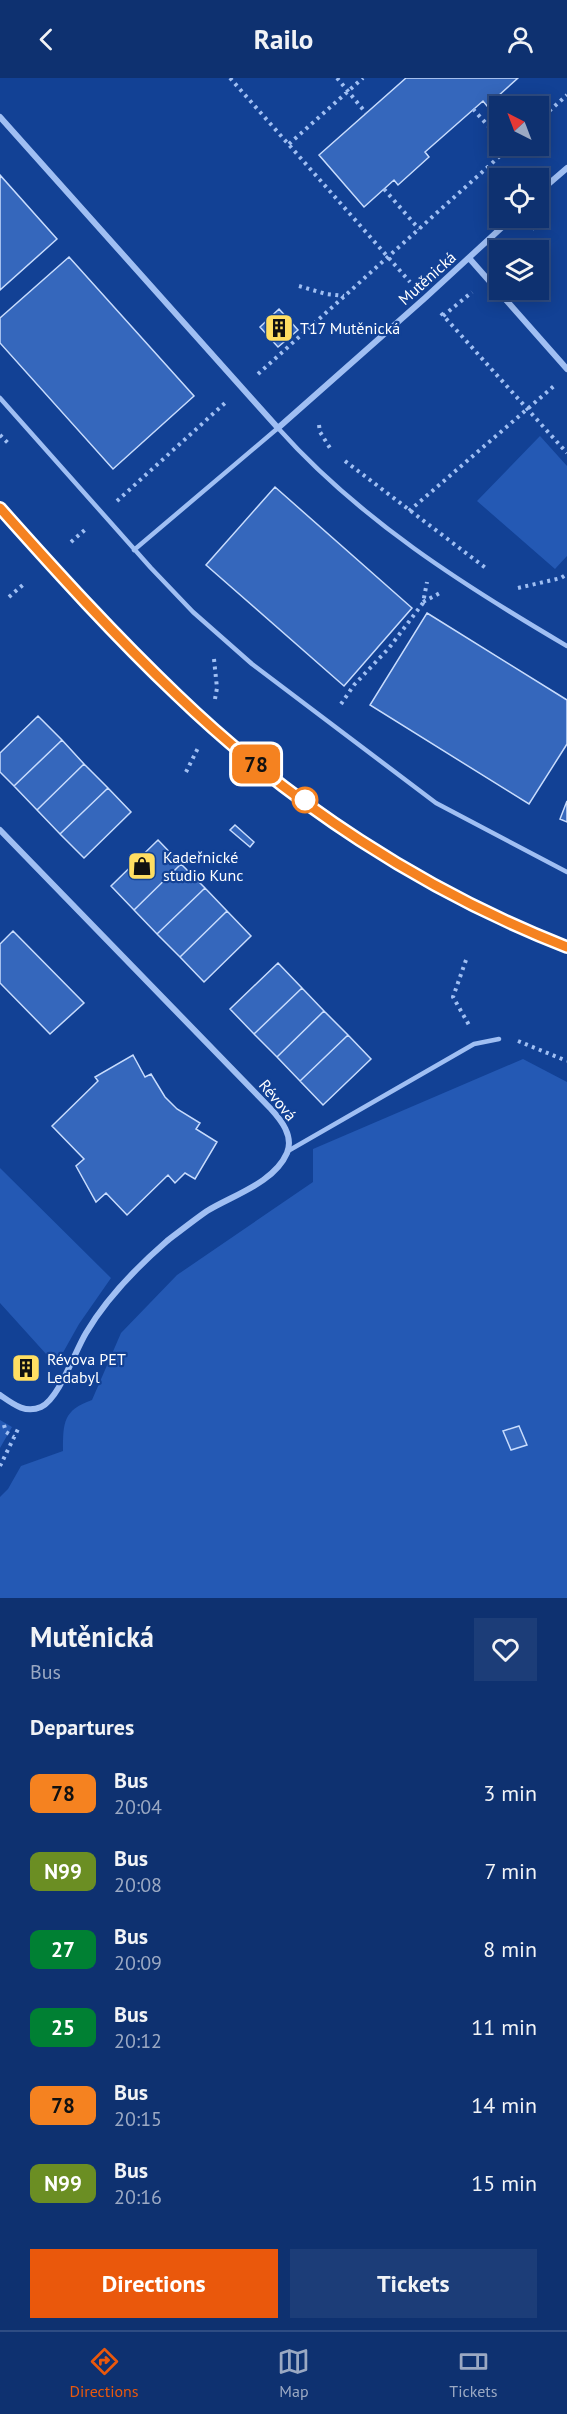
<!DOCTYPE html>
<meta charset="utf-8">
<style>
:root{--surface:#0e3170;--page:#1c3d78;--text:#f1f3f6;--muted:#9ba9c3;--line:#2e4c83;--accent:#ea580c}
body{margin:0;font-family:"PT Sans",sans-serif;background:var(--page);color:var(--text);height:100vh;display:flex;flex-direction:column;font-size:22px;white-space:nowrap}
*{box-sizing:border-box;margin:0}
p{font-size:20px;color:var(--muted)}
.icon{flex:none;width:33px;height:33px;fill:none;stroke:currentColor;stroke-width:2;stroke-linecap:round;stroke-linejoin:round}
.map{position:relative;height:1520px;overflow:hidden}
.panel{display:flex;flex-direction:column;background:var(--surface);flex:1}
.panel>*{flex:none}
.badge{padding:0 12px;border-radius:9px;font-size:21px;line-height:39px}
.needle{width:39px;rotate:318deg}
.buttons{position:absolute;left:489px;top:18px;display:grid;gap:12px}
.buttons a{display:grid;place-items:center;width:60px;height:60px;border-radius:0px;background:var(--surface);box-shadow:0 3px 15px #0003,0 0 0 2px var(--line);font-size:30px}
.map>.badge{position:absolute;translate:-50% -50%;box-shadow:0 0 0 3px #fff}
h2{padding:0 30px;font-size:22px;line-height:54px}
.round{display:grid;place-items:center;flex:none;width:63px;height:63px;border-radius:0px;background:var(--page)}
.head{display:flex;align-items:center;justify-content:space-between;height:102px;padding:0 30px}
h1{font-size:28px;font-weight:700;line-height:45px}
.action{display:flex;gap:12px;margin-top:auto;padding:12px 30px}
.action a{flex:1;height:69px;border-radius:0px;background:var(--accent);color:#fff;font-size:24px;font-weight:700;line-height:69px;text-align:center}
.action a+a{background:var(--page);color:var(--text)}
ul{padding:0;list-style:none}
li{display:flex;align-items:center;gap:18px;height:78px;padding:0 30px}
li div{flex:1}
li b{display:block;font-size:22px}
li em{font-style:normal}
li .badge{min-width:66px;font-weight:700;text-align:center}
header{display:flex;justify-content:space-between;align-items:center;height:78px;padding:0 30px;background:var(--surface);font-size:27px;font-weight:700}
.tab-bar{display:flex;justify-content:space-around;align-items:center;height:84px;border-top:2px solid var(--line);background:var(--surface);font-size:16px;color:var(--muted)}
.tab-bar a{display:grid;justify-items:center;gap:3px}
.tab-bar .selected{color:var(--accent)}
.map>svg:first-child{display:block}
</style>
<header><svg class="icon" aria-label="back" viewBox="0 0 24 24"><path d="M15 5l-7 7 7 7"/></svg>Railo<svg class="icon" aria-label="person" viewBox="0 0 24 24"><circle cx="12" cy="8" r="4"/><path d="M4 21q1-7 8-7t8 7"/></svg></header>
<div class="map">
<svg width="567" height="1520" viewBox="0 0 567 1520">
<rect width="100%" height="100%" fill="#124195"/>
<path fill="#2459b4" d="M540,358L567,388V478L555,491L477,423Z
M523,981L567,1004V1520H0V1419L8,1411L21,1388L63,1373C63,1345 63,1332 92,1322L121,1255L177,1197L313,1104V1071Z
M0,1090L111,1200L79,1246L56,1287L0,1225Z
M0,1342L12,1349L0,1370Z"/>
<path fill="#3567bc" stroke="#c8dcfd" stroke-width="1.5" d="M406,0H518L487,28L483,23L425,74L429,79L398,107L394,102L364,129L319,77Z
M0,97L57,161L0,212Z
M69,179L194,318L113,391L0,265V240Z
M279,231L298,252L278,269L260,249Z
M275,409L412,530L344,608L206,487Z
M427,535L567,622V666L529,726L370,627Z
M38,638L62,662L14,708L0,694V675Z
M62,662L84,686L37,732L14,708Z
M84,686L108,710L60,756L37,732Z
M108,710L131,734L84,780L60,756Z
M567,723V744L560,741Z
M235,747L254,764L250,769L230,752Z
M158,762L181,786L134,832L111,808Z
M181,786L205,810L157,856L134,832Z
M205,810L227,833L180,879L157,856Z
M227,833L251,858L204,904L180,879Z
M13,853L84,925L50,956L0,905V866Z
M278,885L302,910L254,956L230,931Z
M302,910L324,933L277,979L254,956Z
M324,933L348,957L300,1003L277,979Z
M348,957L371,981L323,1027L300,1003Z
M133,977L145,999L151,996L165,1019L177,1031L200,1045L196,1051L217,1064L195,1101L185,1095L175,1105L168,1097L127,1137L106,1115L96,1124L76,1088L84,1081L52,1048L98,1003L95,999Z
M29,1278L38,1289L24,1302L15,1291Z
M519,1348L527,1367L511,1372L503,1353Z"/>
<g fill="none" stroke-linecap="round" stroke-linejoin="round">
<path stroke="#a0bff3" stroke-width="4" stroke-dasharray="3 4.5" stroke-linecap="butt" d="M230,0L410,204
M337,0L366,35
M473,31L500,61
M538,43L567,17
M289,66L363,0
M384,111L419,151
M532,151L548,136
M299,208L326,216L344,218
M441,235L567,375
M443,238L472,214
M258,296L511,68
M319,347L320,354L330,370
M0,357L8,365
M345,383L487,491
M117,423L225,325
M409,433L554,308
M71,464L87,450
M518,510L561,500L567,496
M9,519L25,505
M423,524L440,515
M214,581L217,610L215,621
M341,626L354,607L389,570L423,525L427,504
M186,694L198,670
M466,882L453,919L469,947
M518,963L567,983
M4,1347L6,1354L14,1359
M0,1388L18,1351"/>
<path stroke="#a0bff3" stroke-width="4.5" d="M0,320L151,490L193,534L252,586L436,725L567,794
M134,472L278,350C359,441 463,507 567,568
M288,1073L474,966L499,961"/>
<path stroke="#a0bff3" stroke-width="6" d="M0,39L278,350L425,220L512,140
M538,115L567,90
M469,180L567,291
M0,752L271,1031C281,1042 294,1058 287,1075C274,1105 233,1117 207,1133C194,1142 180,1153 167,1163C137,1189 106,1221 86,1255C75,1273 59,1321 41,1329C25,1336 13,1326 0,1317"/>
<path stroke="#a0bff3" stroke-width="10" d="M0,430C58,494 115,558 177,617C288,724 423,813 567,869"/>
</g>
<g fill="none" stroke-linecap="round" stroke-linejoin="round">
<g stroke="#fff" stroke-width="14">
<path id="line" d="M0,430C57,494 115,558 177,617C288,724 423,813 567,869"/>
</g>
<use href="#line" stroke="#f58220" stroke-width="9"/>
</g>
<defs>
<g id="building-square" transform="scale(1.5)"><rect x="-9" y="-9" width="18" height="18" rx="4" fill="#ffde62" stroke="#124195"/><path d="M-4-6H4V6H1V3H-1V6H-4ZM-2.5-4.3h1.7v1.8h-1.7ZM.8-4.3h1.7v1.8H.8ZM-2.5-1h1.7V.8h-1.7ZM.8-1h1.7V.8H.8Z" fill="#111"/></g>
<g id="shop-square" transform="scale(1.5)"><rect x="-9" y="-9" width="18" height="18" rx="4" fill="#ffde62" stroke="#124195"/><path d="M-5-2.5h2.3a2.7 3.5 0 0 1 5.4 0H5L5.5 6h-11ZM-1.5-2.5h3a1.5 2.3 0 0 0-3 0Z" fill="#111"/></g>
</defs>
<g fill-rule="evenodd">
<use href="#building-square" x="279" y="250"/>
<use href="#shop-square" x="142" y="788"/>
<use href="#building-square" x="26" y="1290"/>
</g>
<circle fill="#fff" stroke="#f58220" stroke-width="3" cx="305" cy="722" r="12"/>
<g text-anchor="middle" stroke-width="4.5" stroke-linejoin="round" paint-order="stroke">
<g font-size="16" fill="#fff" stroke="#124195">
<text transform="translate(427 200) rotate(-42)" y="6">Mutěnická</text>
<text transform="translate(278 1022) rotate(50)" y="6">Révová</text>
</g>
<g font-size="16" fill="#fff" stroke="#124195" text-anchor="start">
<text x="300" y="256">T17 Mutěnická</text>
<text x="163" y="785">Kadeřnické<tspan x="163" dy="18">studio Kunc</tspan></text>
<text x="47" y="1287">Révova PET<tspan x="47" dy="18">Ledabyl</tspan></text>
</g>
</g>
</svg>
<div class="buttons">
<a><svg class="needle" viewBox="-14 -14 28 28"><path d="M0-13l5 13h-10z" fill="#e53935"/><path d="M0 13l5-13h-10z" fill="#9ba9c3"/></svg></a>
<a><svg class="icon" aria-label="locate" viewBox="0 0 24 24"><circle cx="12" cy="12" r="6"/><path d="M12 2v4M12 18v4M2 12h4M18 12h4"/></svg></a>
<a><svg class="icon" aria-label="layers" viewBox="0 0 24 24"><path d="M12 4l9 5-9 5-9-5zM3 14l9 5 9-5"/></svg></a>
</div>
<b class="badge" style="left:256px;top:686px;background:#f58220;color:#111">78</b>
</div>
<section class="panel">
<div class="head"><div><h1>Mutěnická</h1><p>Bus</p></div><a class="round"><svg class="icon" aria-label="heart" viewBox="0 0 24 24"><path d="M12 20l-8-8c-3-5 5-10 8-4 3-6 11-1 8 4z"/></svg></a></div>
<h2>Departures</h2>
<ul>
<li><span class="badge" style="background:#f58220;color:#111">78</span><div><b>Bus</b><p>20:04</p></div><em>3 min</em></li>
<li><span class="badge" style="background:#6b8e23;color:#fff">N99</span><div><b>Bus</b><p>20:08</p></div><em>7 min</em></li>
<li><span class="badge" style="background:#008033;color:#fff">27</span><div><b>Bus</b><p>20:09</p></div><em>8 min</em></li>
<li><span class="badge" style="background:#008033;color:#fff">25</span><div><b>Bus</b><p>20:12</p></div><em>11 min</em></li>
<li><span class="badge" style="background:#f58220;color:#111">78</span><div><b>Bus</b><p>20:15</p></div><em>14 min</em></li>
<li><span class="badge" style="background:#6b8e23;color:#fff">N99</span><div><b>Bus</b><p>20:16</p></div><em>15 min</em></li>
</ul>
<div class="action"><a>Directions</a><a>Tickets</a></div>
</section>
<nav class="tab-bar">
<a class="selected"><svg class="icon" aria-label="directions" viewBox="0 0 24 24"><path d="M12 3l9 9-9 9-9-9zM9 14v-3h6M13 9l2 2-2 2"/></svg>Directions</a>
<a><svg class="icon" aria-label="map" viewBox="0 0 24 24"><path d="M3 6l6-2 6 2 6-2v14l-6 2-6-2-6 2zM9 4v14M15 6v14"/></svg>Map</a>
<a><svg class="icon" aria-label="tickets" viewBox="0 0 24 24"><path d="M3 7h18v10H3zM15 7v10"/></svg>Tickets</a>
</nav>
